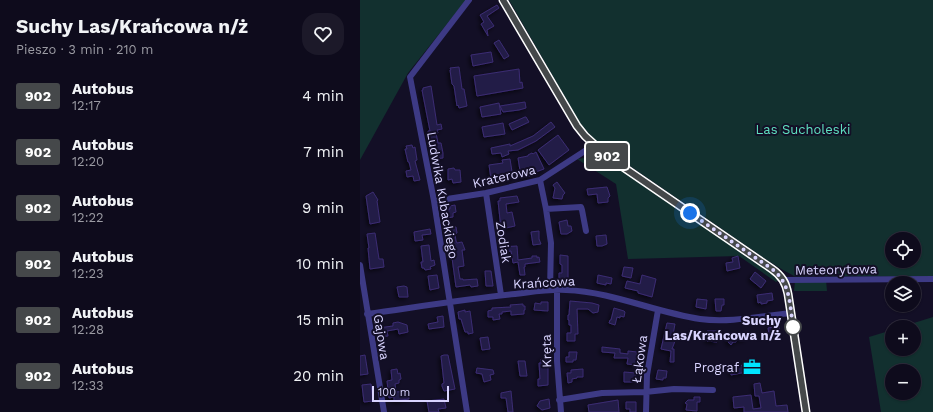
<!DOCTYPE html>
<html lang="pl">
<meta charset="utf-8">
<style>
:root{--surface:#0e0b1c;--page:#1c1929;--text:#f1f3f6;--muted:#9b9ba3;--line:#2e2b3b}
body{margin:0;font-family:"Work Sans",sans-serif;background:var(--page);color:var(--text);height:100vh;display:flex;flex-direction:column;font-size:15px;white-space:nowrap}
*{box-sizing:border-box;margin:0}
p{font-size:13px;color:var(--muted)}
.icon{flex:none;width:22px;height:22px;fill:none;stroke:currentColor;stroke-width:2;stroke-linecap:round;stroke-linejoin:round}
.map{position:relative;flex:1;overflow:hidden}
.side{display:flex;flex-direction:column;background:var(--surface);width:360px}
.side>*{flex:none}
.badge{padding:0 8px;border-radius:3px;font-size:14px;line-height:26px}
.tools{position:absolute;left:525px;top:232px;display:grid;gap:8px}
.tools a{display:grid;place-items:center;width:36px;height:36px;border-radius:50%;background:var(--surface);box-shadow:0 1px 3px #0004,0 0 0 1px var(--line);font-size:20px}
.scale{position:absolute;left:12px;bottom:10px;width:77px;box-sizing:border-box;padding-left:4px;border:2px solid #d9d4ff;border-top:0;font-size:11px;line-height:14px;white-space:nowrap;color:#d9d4ff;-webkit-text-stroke:3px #130f26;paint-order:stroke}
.you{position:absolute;width:20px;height:20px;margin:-10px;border:3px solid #fff;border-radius:50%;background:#1a73e8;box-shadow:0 0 0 6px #1a73e833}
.map>.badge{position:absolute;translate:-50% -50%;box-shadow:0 0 0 2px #fff}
.round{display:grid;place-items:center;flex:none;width:42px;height:42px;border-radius:16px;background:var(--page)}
.overview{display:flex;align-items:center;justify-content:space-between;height:68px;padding:0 16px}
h1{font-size:19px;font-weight:700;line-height:30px}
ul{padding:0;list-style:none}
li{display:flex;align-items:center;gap:12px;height:56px;padding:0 16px}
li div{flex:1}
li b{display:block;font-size:15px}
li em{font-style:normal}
li .badge{min-width:44px;font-weight:700;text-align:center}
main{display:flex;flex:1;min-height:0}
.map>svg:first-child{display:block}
</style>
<main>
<section class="side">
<div class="overview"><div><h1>Suchy Las/Krańcowa n/ż</h1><p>Pieszo · 3 min · 210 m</p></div><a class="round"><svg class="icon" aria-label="heart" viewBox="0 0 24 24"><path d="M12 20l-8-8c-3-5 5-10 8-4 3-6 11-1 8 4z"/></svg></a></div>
<ul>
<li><span class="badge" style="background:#45484a;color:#fff">902</span><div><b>Autobus</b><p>12:17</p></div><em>4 min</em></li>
<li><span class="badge" style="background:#45484a;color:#fff">902</span><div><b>Autobus</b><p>12:20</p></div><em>7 min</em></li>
<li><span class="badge" style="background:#45484a;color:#fff">902</span><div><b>Autobus</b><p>12:22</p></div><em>9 min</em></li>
<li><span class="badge" style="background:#45484a;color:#fff">902</span><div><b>Autobus</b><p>12:23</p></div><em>10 min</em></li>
<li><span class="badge" style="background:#45484a;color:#fff">902</span><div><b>Autobus</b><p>12:28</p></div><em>15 min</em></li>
<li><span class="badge" style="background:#45484a;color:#fff">902</span><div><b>Autobus</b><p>12:33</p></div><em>20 min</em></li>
</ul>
</section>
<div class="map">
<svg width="573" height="412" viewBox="0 0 573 412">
<defs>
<filter id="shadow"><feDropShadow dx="-2" dy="2" stdDeviation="2" flood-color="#0009"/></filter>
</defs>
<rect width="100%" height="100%" fill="#130f26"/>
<path fill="#12302f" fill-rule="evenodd" d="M0,0H106L48,73L0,160Z
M149,0H573V277L453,276L436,277L423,270L404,258L238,144L220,123ZM532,239H554V261H532Z
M240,156L410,272L420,279L416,282L379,256L268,259L256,184L217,159Z
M466,280L467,291H434L435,282Z
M573,317V412H521L509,337L532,330V349H554V327H541ZM532,371H554V393H532Z"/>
<path fill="#241b47" stroke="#3b2d73" filter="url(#shadow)" d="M137,5L139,8L127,16L134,26L127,30L128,36L121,24L124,22L120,15Z
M139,40L149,56L144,59L134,43Z
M131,52L133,62L113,66L111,55Z
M99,67L102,89H104L107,106L99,108L98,105L97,106L94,86L92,84L90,70H91L90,68Z
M159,69L160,83L162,82L163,88L117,96L114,76Z
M71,86L77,125L81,124L82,129L77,130L78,133H76L78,143H81L83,153V158L74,159L68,131H70L62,90H63V88Z
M165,102L166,108L159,110L143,112L140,106Z
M139,103L141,114L122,117L120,107Z
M165,117H166L169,122L152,130L149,124Z
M191,122L195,127L176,141L158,150L148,151L149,154L142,157L141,153L132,154L131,148L150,144V146L173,136Z
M143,123L145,134L124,137L122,127Z
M198,135L209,150L189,165L178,150Z
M52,145L53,148L55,147L57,160L55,161L60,180L54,181L53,176L47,177L46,171L51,170L49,162H48L45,149H47L46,146Z
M176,152L184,169L170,174V176L161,177L158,158L168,156V155L172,153L173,154Z
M150,159L153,178L145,179V177L131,179L129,165L143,163L142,160Z
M94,168L95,170H100L101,182L93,183L92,179L88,180V169Z
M197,182L205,193L203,195L202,199L193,198L195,188L193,185Z
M247,187L250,196L248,198V202L238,203L237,194L228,195L227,189Z
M13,192L18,200L17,201L20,222L10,224L6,196Z
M157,196L159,202L146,204L147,213L152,212L155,226L141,229L138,201H140V198Z
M95,205L96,212L93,213V217L86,218L84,210L90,209V206Z
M207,220L208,226H211L212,231L207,234H201L199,222Z
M96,227L97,233L95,234L96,241L97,243L102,242L105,250H102L104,266L98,267L100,279H103V280L117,279L118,286L111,287L110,285L96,287L92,258H95L94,247L90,248L87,228Z
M70,229L71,234L62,235L63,240L55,241L54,232Z
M179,231V239L181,244L173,245L171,232Z
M15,233L19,259H23L24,267L10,269L8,248H9L7,234Z
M246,235L247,244L242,246H237L236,236Z
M69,245L71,261L74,260L75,265L70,267L71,269L65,270L64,268H62L61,262H63L61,246Z
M157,246L158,260L172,258V256H177V258L179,257L180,262L165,264V267H164L165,275H160L158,262L153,263L151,251L141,252V247Z
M200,255L208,256V279H200L199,278V273H202V265L200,264Z
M378,256L380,268L367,271L366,263L373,262L372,258Z
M264,267L273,268L271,278L262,276Z
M125,271H131L133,286H126Z
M395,272L406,281L401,288L390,279Z
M77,275L79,288L70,290L68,276Z
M238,275L252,278L251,284L246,283V285L237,283Z
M282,275L296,279L292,297L278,293V291L265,288L267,281L280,284Z
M44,286L47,287L48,297H39L37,287Z
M412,293L413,300L407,301V303L401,304V302L398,303L397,295Z
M337,299L347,300L346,309L336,307Z
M355,299H364V305H362L361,311H356Z
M210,301L232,303L239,305L238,312L233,313L228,309H217L218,334H215V341H207V333H211V325H209V320H208V315H209Z
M181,302H188V311L174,310L175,303L181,304Z
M163,304V306H165V310H164V314L151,315V311L142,312V314H139L140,319L133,320V317H128V311L132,310V308L151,307L150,305Z
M254,308L264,311L265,312L264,317L260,316V318L257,317L255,325L249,323L250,320H251Z
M105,310V312L110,311L113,333L108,334V332H105L101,319H99L98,312Z
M83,316L84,327L69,329L68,324L78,322L77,317Z
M38,322L47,325L48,332L39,334L38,329L27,331L28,336L20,337L18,328L33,326V323Z
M307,323L315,324L312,340L315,341L312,349H314V362H310L311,351L301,349Z
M419,326L420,335L412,336V334H409L408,328Z
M347,331H358L360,333V336H358L357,342L347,341Z
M385,332L386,339L376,340V342H373L371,345L368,342V334Z
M128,337L130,349L122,350L120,338Z
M242,347L260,349V353L268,354V351L277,352L276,365L267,364L268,358H254L255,353L242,352Z
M209,352H217L216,360H213V362H206V357H209Z
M5,355L8,374L0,375V356Z
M84,355H88L95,389L84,391L82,386V384L84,383L81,356Z
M188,358V385L178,386V379H180L179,363H181V359Z
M158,361H165L167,376H160Z
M390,364H396L397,370L371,375V367Z
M117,368L133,370L134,374L130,375L131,380L124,382L122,374L116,373Z
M37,369L38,374L40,373L41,379L39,380V383L35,384L36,392L48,391L49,399L34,401V397L29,398L27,381L32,380L31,370Z
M223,369V377H217V378L212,379V382L208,383L207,373H211V370Z
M298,370L307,371L306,378H303V380L296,379Z
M264,372L276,373L275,382H264Z
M400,383L402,393L414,391L416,406L427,405L428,412H384V407L374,408L373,397L391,395L393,409L401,408L399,396H395L394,384Z
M11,384L13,401L4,402L2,385Z
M151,391L153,412H148L146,398H141V393Z
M334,397H340V402H337V411L326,410L327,404L325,403L328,400H334Z
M84,399L86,408L78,409L79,412H69L67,401Z
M189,399L190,408L182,410L177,406L180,401Z
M258,400L259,412H229L228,405Z
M266,402H276V412H270V409H266Z"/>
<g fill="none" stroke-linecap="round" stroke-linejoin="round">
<path stroke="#3d3a85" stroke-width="6" d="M143,0L217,126L225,136L247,156L412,269C422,276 426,283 428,294L446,412
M180,180L186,209L191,243L190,290
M126,193L141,295
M74,201L126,193L180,180L234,145
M186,209L221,207L222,210L226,231
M0,265L24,412
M424,280L573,279
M197,290V361L201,412
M7,314C57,307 105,299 155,294C172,292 189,289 206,290C253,292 294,312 340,319C370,323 401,316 431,313
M199,400L242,393L285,392L314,389L353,390
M107,412L74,201L50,77L109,0
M286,412L287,375L298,310"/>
</g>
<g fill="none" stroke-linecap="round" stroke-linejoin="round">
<g stroke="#fff" stroke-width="9">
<path id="line" d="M143,0L217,126L225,136L247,156L412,269C422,276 426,283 428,294L446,412"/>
</g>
<use href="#line" stroke="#45484a" stroke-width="6"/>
<path stroke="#d9d4ff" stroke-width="4" stroke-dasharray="0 7.2" d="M330,213L412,269C431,283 430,307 433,327"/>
</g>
<defs>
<g id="office-bare" transform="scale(1.38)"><path d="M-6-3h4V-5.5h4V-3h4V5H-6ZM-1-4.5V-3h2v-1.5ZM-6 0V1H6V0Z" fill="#00e5ff" stroke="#130f26" stroke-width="2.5" paint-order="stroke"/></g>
</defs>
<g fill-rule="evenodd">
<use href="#office-bare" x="392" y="367"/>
</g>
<circle fill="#fff" stroke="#45484a" stroke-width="2" cx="433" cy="327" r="8"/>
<g text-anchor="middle" stroke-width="4" stroke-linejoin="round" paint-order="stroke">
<g font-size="13" fill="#5fe0c0" stroke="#130f26">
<text x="443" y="134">Las Sucholeski</text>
</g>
<g font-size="13" fill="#d9d4ff" stroke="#130f26">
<text transform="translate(144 176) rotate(-13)" y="5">Kraterowa</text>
<text transform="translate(83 195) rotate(80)" y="5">Ludwika Kubackiego</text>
<text transform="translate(144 242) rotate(81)" y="5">Zodiak</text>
<text transform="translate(476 269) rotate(-1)" y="5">Meteorytowa</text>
<text transform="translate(184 282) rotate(-3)" y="5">Krańcowa</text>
<text transform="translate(22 337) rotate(81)" y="5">Gajowa</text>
<text transform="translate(186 351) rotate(-91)" y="5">Kręta</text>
<text transform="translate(279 359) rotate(-82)" y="5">Łąkowa</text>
</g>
<g font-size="13" font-weight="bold" fill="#d9d4ff" stroke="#130f26" text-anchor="end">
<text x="421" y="325">Suchy<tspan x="421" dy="15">Las/Krańcowa n/ż</tspan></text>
</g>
<g font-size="13" fill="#d9d4ff" stroke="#130f26" text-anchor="end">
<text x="379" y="372">Prograf</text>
</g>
</g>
</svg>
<div class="tools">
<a><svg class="icon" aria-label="locate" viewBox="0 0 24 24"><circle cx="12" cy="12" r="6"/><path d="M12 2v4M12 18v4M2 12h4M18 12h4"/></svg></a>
<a><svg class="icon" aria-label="layers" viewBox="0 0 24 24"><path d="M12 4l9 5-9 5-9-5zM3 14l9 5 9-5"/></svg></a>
<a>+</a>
<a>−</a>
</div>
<div class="scale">100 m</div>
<div class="you" style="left:330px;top:213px"></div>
<b class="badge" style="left:247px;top:156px;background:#45484a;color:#fff">902</b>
</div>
</main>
